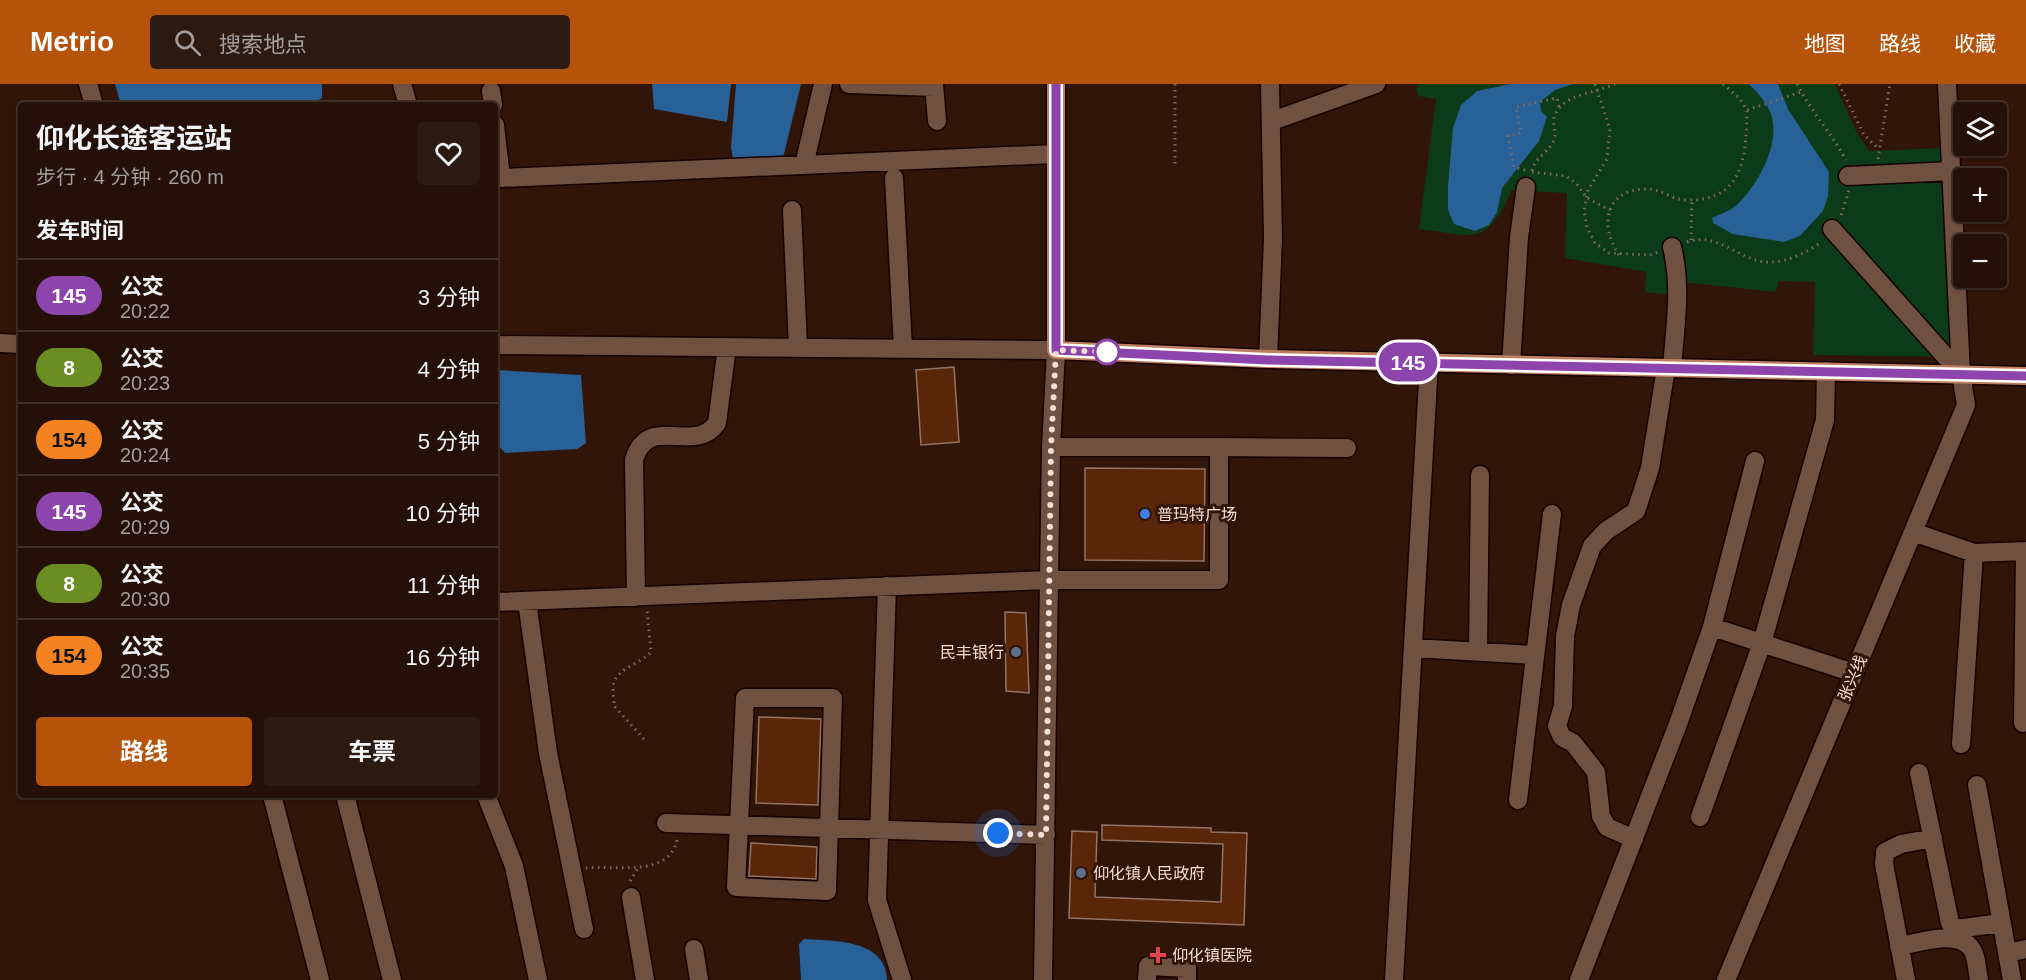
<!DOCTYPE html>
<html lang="zh">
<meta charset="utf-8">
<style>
:root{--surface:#241006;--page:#2c1910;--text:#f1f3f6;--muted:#a39d9b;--line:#413028;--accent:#b45309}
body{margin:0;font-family:Helvetica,"Noto Sans SC",sans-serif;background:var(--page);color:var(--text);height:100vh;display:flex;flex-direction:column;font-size:22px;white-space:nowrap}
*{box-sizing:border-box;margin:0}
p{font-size:20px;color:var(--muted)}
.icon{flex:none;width:33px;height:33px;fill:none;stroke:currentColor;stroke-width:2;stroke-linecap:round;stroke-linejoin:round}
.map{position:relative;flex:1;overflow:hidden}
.details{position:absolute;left:18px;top:18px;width:480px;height:696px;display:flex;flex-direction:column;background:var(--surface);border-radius:6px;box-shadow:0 2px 4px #0004,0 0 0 2px var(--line)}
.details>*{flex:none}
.badge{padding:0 12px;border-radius:20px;font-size:21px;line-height:39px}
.buttons{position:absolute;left:1953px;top:18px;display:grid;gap:12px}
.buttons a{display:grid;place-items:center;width:54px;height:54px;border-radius:6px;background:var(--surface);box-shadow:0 2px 4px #0004,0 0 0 2px var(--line);font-size:30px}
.you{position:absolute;width:30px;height:30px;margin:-15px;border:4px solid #fff;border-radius:50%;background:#1a73e8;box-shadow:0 0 0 9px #1a73e833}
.map>.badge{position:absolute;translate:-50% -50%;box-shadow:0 0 0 3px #fff}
h2{padding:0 18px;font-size:22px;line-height:54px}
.round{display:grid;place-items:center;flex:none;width:63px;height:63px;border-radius:6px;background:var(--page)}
.headline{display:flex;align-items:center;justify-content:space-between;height:102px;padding:0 18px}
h1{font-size:28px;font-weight:700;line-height:45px}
.button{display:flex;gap:12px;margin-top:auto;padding:12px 18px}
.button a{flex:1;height:69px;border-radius:6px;background:var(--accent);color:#fff;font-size:24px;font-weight:700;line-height:69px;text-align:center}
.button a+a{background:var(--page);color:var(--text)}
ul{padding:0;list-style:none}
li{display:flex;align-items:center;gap:18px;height:72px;padding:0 18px;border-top:2px solid var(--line)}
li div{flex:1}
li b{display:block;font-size:22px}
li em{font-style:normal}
li .badge{min-width:66px;font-weight:700;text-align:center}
header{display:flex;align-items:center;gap:36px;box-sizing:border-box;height:84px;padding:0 30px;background:var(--accent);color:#fff}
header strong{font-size:28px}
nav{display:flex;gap:33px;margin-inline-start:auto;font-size:21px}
.search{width:420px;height:54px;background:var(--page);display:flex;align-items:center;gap:15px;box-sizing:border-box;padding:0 21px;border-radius:6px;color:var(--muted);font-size:22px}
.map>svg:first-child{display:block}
</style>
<header>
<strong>Metrio</strong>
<div class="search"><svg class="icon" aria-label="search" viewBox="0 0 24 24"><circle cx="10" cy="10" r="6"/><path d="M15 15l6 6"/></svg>搜索地点</div>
<nav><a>地图</a><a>路线</a><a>收藏</a></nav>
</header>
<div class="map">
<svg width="2026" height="896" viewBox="0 0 2026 896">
<rect width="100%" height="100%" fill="#301508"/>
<path fill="#0b3b18" d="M1418,0H1835L1857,49L1869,67L1946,64L1956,273L1813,271L1815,198L1779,197L1776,208L1681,198L1680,212L1645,208L1646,188L1565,174L1567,109L1512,106C1484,164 1478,152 1419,145L1436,15L1418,12L1416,4Z"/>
<path fill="#276197" d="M115,0H322V14L310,21H121Z
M652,0H731L727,38L654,25Z
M736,0H801L784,70L778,78L733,75L731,63Z
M1511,0H1573L1555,6L1540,18L1541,27L1547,33L1539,57L1502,104L1497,128L1489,141L1475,147L1454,140L1448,126V102L1453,44L1461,21L1477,7Z
M1749,0H1778L1788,25L1829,88L1828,112L1823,127L1800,152L1784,158L1733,150L1713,139L1712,134C1720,130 1730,127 1737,121C1758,100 1781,60 1771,30C1767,19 1757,8 1749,0Z
M495,286L581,291L586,359L577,365L505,369L496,359Z
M804,855C834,857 886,855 887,896H801L799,860Z"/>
<path fill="#59260a" stroke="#957363" stroke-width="1.5" d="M954,283L959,358L921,361L916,286Z
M1085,384L1205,385L1204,477L1085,476Z
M1005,528L1026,529L1029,609L1006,607Z
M759,633L821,635L818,721L756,719Z
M1102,741L1211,744V748L1247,749L1244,841L1069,834L1072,747L1097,748L1095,813L1221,818L1223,760L1102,756Z
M751,759L817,763L816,795L749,792Z"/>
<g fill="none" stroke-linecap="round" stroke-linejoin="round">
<g stroke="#160200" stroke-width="21">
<path id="minor" d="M88,0L94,21
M402,0L408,21
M849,0L934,3
M934,0L937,37
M491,7L493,21
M1272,37L1376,0
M495,41L501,94L1055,70
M804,81L823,0
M1848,92L1952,87
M894,94L903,264
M792,126L798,263
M1832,145L1961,290
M1672,163C1682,203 1675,243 1672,284
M0,259L21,260
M495,261L1056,266L1051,363L1043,896
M1268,275L1273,154L1270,0
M1511,281L1519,153L1526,103
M1219,363L1347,364
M1913,448L1974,469L2026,467
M887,502L877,816L902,896
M636,513L634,376C648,328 694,372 717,339L727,263
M527,517L548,669L584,845
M495,518L1050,496H1219V363H1051
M1712,543L1854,589
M1413,564L1535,571
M1478,568L1480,391
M745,614H833L827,807L736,803Z
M2023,639L2025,467
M1961,660L1974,469
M1919,689L1950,839L1956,845L2001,839
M1977,701L2012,896
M272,711L320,896
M345,711L392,896
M486,711L514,782L538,896
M1518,716L1552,430
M1700,733L1762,559L1825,336L1826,287
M666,739L1046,751
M1634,755L1607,743L1601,732L1596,688L1573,659L1562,653L1557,642L1563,622L1565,552L1571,521L1592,462L1606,447L1636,427L1650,384L1666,284
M631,813L645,896
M1899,862C1919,859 1957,845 1971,864C1977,872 1977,887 1979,896
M694,865L699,896
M2007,869L2026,865
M1147,896L1148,882L1187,884V896
M1394,896L1429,279
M1579,896L1678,640L1712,543L1755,377
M1726,896L1966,321L1961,290L1947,0
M1906,896L1884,780L1885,768L1901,760L1933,754"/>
</g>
<g stroke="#160200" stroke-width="21">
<path id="major" d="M1056,0V266L1268,275L2026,292"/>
</g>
<path stroke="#81695e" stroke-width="3" stroke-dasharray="1.5 4.5" stroke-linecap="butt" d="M1175,0V83
M1595,0L1610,45L1607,75L1588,106L1584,127L1587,144L1595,159L1609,169L1650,171L1658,168
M1723,0L1740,15L1747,26L1801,8
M1797,0C1811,27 1831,49 1846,76
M1839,0L1864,51L1879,65
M1878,75L1890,0
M1525,86L1514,83L1508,52L1521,49L1516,23L1557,14L1559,23
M1532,87C1535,73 1547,70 1553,58C1558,48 1551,40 1555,31C1564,9 1597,9 1615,0
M1532,88L1566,92L1576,99L1587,114L1610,126
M1841,131L1849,106
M1691,156L1692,116
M1687,158C1714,148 1735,171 1759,177C1780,182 1805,170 1821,158
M1619,171C1599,141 1605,105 1647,105C1661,105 1672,116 1686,116C1745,118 1746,70 1747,26
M644,655L614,622C614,615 612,604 614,598C619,584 641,579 651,568L647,526
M586,784C615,781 669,794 677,756
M630,797L639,783"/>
<use href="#minor" stroke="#705041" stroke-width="18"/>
<use href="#major" stroke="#bd7f60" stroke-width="18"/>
</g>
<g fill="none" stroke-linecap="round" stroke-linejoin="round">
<g stroke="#fff" stroke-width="14">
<path id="line" d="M1056,0V266L1268,276L2026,292"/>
</g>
<use href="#line" stroke="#8e44ad" stroke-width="9"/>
<path stroke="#f3dfd7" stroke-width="6" stroke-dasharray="0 10.8" d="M998,749L1046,751L1051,363L1056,266L1107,268"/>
</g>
<circle fill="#fff" stroke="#8e44ad" stroke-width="3" cx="1107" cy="268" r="12"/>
<circle fill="#3f7fe0" stroke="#301508" stroke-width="2" cx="1145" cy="430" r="6"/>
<g fill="#5c6f8a" stroke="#301508" stroke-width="2">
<circle cx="1016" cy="568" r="6"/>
<circle cx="1081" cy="789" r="6"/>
</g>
<path fill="#e0444e" stroke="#301508" stroke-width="2" d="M1155 862h6v6h6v6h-6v6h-6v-6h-6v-6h6z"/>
<g text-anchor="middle" stroke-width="6" stroke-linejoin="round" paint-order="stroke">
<g font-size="16" fill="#f3dfd7" stroke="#301508" text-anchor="start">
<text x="1157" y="436">普玛特广场</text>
<text x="1004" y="574" text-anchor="end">民丰银行</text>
<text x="1093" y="795">仰化镇人民政府</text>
<text x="1172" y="877">仰化镇医院</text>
</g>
<g font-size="16" fill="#f3dfd7" stroke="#301508">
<text transform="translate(1852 594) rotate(-67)" y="6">张兴线</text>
</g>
</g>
</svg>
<div class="buttons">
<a><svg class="icon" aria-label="layers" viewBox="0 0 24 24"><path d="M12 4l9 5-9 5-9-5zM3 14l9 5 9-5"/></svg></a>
<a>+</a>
<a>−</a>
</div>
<div class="you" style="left:998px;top:749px"></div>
<b class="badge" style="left:1408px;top:278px;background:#8e44ad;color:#fff">145</b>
<section class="details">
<div class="headline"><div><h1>仰化长途客运站</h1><p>步行 · 4 分钟 · 260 m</p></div><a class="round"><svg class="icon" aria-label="heart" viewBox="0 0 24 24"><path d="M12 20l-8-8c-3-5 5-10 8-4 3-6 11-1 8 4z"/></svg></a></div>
<h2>发车时间</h2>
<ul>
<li><span class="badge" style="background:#8e44ad;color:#fff">145</span><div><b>公交</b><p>20:22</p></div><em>3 分钟</em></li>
<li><span class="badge" style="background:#6b8e23;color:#fff">8</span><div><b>公交</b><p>20:23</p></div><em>4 分钟</em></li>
<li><span class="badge" style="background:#f58220;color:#111">154</span><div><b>公交</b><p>20:24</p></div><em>5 分钟</em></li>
<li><span class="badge" style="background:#8e44ad;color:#fff">145</span><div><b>公交</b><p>20:29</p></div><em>10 分钟</em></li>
<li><span class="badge" style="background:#6b8e23;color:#fff">8</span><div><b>公交</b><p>20:30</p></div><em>11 分钟</em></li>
<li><span class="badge" style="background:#f58220;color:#111">154</span><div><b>公交</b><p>20:35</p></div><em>16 分钟</em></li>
</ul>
<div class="button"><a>路线</a><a>车票</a></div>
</section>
</div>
